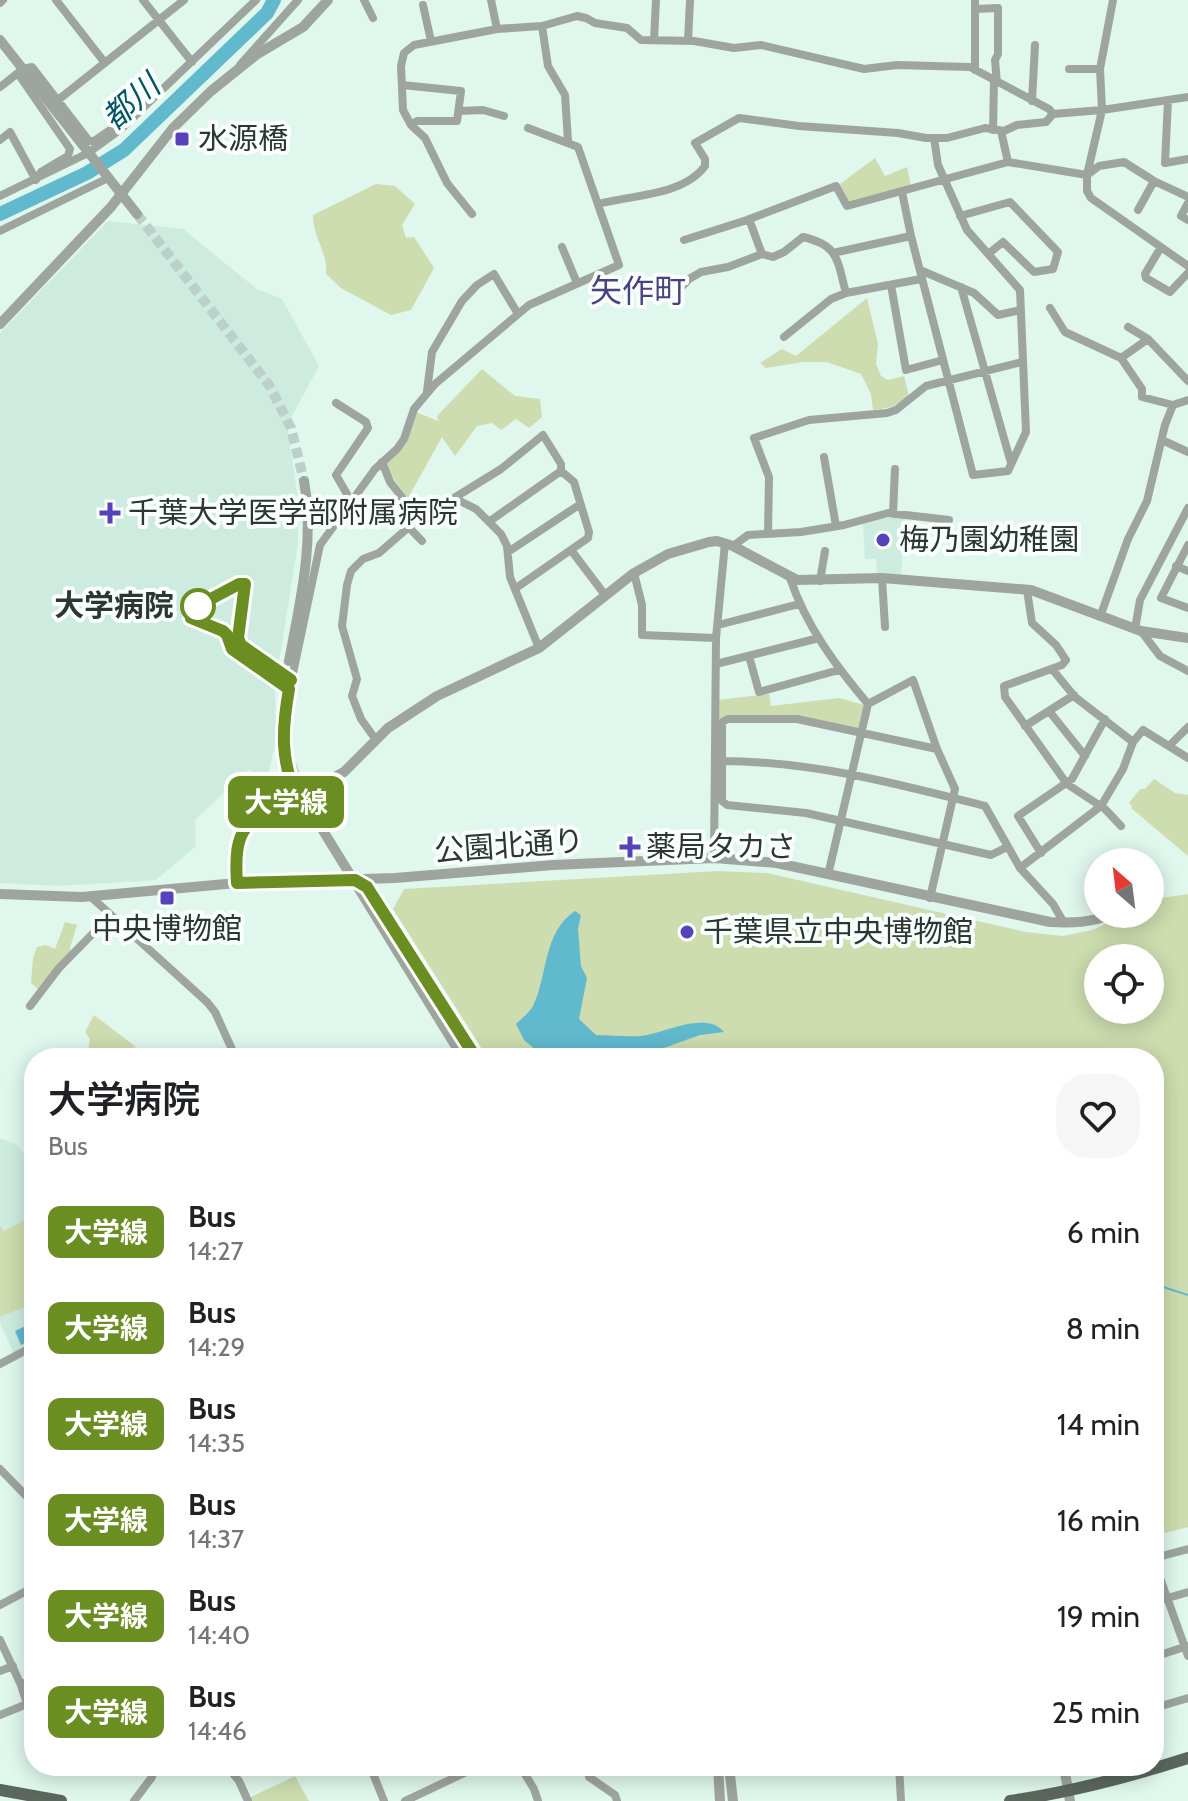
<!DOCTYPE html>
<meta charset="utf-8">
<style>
:root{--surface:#fff;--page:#f6f6f6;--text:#202124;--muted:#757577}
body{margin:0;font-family:Cabin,"Noto Sans JP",sans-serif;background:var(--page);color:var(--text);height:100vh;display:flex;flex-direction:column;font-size:30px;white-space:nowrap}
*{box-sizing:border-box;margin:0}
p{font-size:26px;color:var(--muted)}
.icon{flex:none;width:44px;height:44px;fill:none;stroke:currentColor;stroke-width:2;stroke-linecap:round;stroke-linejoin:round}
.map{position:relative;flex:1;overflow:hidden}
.drawer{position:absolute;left:24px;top:1048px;width:1140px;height:728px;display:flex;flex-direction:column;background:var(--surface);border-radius:32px;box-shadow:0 4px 20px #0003}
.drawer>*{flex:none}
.badge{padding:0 16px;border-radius:12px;font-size:28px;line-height:52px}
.needle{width:52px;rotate:332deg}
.buttons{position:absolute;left:1084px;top:848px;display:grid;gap:16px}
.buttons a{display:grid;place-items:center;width:80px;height:80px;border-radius:50%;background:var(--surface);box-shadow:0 4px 20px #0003;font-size:40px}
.map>.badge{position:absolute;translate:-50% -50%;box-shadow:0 0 0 4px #fff}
.round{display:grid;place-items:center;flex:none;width:84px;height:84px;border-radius:32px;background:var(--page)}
.summary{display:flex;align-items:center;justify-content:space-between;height:136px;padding:0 24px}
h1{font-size:38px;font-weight:600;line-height:60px}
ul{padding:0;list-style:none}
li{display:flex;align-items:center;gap:24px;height:96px;padding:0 24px}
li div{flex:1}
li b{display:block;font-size:30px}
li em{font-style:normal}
li .badge{min-width:88px;font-weight:700;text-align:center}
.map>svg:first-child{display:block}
</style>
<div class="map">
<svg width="1188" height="1801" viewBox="0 0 1188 1801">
<rect width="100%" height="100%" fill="#dff7ed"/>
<path fill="#cdecdf" d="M108,221L183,229L257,289L282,299L319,366L287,425L297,492L298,543L275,687L276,739L267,779L248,770L195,820L196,846L156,880L59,886L0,883V333Z
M886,518H905L901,575L877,574L876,559H865L863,522Z
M0,1138L16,1144L34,1165V1344L14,1354L0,1323Z"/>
<path fill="#cdddaf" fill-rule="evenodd" d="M875,158L885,176L907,167L911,187L852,202L848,200L840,184Z
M376,184L395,186L415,204L402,225L406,238L414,237L434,268L411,310L391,315L341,288L326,274C328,251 313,239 313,215Z
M867,298L878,344L876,364L881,376L888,380L904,376L909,396L892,407L873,410L871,394L861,374L827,362H803L766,368L760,363L782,349L796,356Z
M482,369L515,396L540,399L542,417L529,428L516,419L501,430L492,423L477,426L455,456L442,437L408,498L391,475L386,461L416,412L438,421L437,416Z
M769,694L771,706L839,698L864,705L858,729L766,715L717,718V700Z
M1154,779L1175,793L1188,795V856L1131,808L1132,806L1129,803L1140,789H1145Z
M718,871L767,873L1026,932L1063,936L1092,930L1130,914H1150V903L1162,898L1188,894V1527L1154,1536V1058H488L393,909L404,889ZM1098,958H1150V1010H1098Z
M65,922L77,925L70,948L73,954L39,990L31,983L33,958L37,947L46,945L55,949Z
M94,1015L136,1047L104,1058L88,1051L90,1039L85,1032Z
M34,1215V1303L0,1317V1226L4,1231Z
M295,1776L309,1801H250L249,1798Z"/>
<path fill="#61b9ce" d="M575,911L581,915L578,929L581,966L587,978L579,1019L596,1035C610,1035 626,1037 641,1036C663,1034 706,1010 724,1032L700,1035L636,1058H540L537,1051L524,1040L516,1024C521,1019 529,1013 533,1006C548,975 543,932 575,911Z
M34,1322V1339L21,1345L15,1331Z"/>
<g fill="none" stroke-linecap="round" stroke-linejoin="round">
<path stroke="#61b9ce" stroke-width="2" d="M1154,1284L1188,1295"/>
<path stroke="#61b9ce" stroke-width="14" d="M0,214L87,173L124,150L267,13L274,0"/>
<path stroke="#bbd0c8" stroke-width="10" stroke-dasharray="10 5" stroke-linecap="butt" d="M137,214L269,385L291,428L304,481
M286,695L289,661
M286,735L289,759L305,800"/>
<path stroke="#9ea59f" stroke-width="8" d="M56,0L105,63
M143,0L192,62
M364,0L373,18
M491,0L497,29
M975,0V70
M0,3L3,0
M423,5L431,41
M975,9L998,8V54L995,60L997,83
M542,26L548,66L565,95L568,141
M654,40L656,0
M688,41L690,0
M240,65L298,0
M1069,69H1100
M402,85L461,91L457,121H417L411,125
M0,87L23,69L32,67L89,141H94L129,117
M58,100L184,0
M1168,100L1165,163L1188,159
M1032,101L1035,45
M459,111L483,110L504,116
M993,130L994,81
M1001,131L1008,162
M0,140L10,132L36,180L41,172L68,156L70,149L21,78L23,69
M902,192L911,236L973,475L1008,471L1026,432L1020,290L967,230L938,165L934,138
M0,196L88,153L121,129L256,0
M1188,197L1154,181L1124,162L1099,166L1087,175V191L1091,198L1188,266
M1188,203L1181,216L1188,220
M598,204C631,195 683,196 705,166V159L695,143L739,118L799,126L898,133L926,138H947L985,128L1004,131L1017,125L1046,122L1053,114
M1138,210L1154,181
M472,214L447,183L425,138L411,125L403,110L401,66L404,53L414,45L497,29L542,26L577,16L586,18L595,23L627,28L641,40L694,41L734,48L761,45L864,69L897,65L970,67L1049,109L1053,114L1102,110L1188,97
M960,216L1010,202L1058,252L1053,269L1034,272L1003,242L988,254
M749,219L762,254
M0,231L108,178
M684,240L747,220L836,186L847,206L1008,162L1087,175L1102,110L1100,69L1113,0
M562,247L577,283
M1161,247L1145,274L1146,278L1170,292L1188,273
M833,253L911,236
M920,270L974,293L998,315L1021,310
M891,285L906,370L943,360
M961,287L1011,463
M677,292L689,279L701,272L728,267L762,254L773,257L784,252L803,237C839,245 837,260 846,293L831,299L784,337
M846,293L921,279
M1050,308L1065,332L1121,358L1142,389V397L1173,405
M1128,327L1148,339L1188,381
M1121,358L1148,339
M427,391L432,352L462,301L477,285L494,274L518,314
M336,403L366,422L368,428L336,475L351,501
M1162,440L1188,452
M824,457L836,526
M382,462L390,482L402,497L390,508L422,541
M893,514L895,469
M490,521L561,471V464L543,435L501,469L454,498L476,509L501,534L507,546L510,577L539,648
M768,533L769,477L754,438L809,420L887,413L896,410L926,386L1022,362
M1188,545L1161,598L1188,608
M733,546L748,535L801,532L844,525L888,513L949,520
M571,550L605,595
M508,552L579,505
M1176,566L1188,571
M634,573L642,605V635L716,638
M790,578C806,626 836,666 868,704
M882,578L885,627
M820,581L825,551
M516,588L588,538L589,532L574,482L561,471
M1027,590L1032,623L1056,645L1066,660L1062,665L1004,686L1005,697L1067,784L1105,809L1121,826
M1100,617L1128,539L1147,501L1165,425L1173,405L1188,400
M718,625L799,604
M1135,629L1140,600L1188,508
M1141,631L1160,656L1188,671
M749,656L759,692L839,670
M716,664L819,638
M1052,669L1075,697L1133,742
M1049,711L1085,756
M1025,726L1074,695
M376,740L361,719L352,696L357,679L342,626L347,585L351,571L363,559L379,553L410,526
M1169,746L1188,727
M937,749L797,719H728L722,722V801L727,805L806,813L991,855L1007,847
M722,761C812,761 898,784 985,806L1020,868L1053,904L1064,923
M297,797L286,770L283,756L284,716L320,545L375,469L397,449L404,439L414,409L435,384L529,305L619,265L578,147L528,128
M1041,853L1018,816L1072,779L1105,719
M714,858L716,638L725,543
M1020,868L1101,806L1123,769L1133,742L1143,730L1188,758
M828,875L868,704L913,680L937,749L955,789L930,898
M90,896L207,1002L215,1012L236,1058
M30,1006L59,968L111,915
M28,1121L34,1113
M0,1364L34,1346
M0,1469L34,1504
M1154,1558L1188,1549
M1154,1561L1188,1656
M1154,1602L1188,1592
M0,1605L34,1587
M0,1640L21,1685L27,1704L34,1714
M1154,1657L1187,1646
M0,1671L13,1666
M21,1685L34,1678
M1154,1708L1188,1698
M0,1715L27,1704
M227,1766L239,1781L248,1801
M370,1766L384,1801
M520,1766L534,1789L538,1801
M588,1766L589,1777L615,1795L617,1801
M899,1766L901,1801
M134,1801L152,1777L155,1766
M405,1801L479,1766"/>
<path stroke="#9ea59f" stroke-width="10" d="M0,40L137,214
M0,324L111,207L173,128L211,91L256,55L303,27L328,0
M289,661C300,602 315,541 304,481
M306,803L463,1058
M357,881L367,887L377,902L476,1058
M237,883C236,859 233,836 254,820L344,772L388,728L437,696L539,648L634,573L668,554L709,542L717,541L733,546L797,580L882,578L1031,590L1141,631L1188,638
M0,894L82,897L237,883L395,878L553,865L714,858L777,863L1050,922C1072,923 1091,923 1112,914
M718,1766L720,1801
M729,1766L733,1801
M1064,1767L1070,1801"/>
<path stroke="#5b675c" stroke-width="12" d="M0,1790L61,1801
M1010,1801C1071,1792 1129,1777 1188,1758"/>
</g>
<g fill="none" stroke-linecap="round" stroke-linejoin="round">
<g stroke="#fff" stroke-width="18">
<path id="line" d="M291,680L241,645L238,638L245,584H239L192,609L191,618L223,631L227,635L232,649L289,689C282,729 280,759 297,797C247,820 233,824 237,883L355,880L367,887L476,1058"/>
</g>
<use href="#line" stroke="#6b8e23" stroke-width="12"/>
</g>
<g fill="#5643bb" stroke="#fafffd" stroke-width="3">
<rect x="174" y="131" width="16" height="16" rx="4"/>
<path d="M106 501h8v8h8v8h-8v8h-8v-8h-8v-8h8z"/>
<circle cx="883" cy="540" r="8"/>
<path d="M626 835h8v8h8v8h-8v8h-8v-8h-8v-8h8z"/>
<rect x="159" y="890" width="16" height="16" rx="4"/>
<circle cx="687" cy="932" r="8"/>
</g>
<circle fill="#fff" stroke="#6b8e23" stroke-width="4" cx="198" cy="606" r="16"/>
<g text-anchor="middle" stroke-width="8" stroke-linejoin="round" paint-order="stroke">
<g font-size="30" fill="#2c3632" stroke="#fafffd" text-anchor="start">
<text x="198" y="149">水源橋</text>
<text x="128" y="523">千葉大学医学部附属病院</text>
<text x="899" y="550">梅乃園幼稚園</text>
<text x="646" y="857">薬局タカさ</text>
<text x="167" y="939" text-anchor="middle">中央博物館</text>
<text x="703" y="942">千葉県立中央博物館</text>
</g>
<g font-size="30" font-weight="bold" fill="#2c3632" stroke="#fafffd" text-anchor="end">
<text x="174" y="616">大学病院</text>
</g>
<g font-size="30" fill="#2c3632" stroke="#fafffd">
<text transform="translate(509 846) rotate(-4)" y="10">公園北通り</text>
</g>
<g font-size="32" font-style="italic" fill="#045564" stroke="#fafffd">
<text transform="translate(131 102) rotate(-42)" y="11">都川</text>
</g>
<g font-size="32" fill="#474280" stroke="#fafffd">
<text x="638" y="302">矢作町</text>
</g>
</g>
</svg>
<div class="buttons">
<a><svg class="needle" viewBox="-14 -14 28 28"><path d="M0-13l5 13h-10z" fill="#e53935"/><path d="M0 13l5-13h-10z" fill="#757577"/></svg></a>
<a><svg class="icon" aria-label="locate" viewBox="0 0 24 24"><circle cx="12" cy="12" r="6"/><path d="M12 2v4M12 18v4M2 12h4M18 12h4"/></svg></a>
</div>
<b class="badge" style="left:286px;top:802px;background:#6b8e23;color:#fff">大学線</b>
<section class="drawer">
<div class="summary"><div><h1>大学病院</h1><p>Bus</p></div><a class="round"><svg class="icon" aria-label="heart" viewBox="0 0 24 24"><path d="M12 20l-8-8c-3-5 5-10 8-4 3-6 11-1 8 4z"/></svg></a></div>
<ul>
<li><span class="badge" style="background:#6b8e23;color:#fff">大学線</span><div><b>Bus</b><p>14:27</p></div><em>6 min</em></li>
<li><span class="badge" style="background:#6b8e23;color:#fff">大学線</span><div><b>Bus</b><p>14:29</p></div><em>8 min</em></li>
<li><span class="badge" style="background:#6b8e23;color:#fff">大学線</span><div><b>Bus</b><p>14:35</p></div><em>14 min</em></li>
<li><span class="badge" style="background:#6b8e23;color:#fff">大学線</span><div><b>Bus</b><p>14:37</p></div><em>16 min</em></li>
<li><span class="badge" style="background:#6b8e23;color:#fff">大学線</span><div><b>Bus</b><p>14:40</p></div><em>19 min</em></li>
<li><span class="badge" style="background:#6b8e23;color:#fff">大学線</span><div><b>Bus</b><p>14:46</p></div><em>25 min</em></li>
</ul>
</section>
</div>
